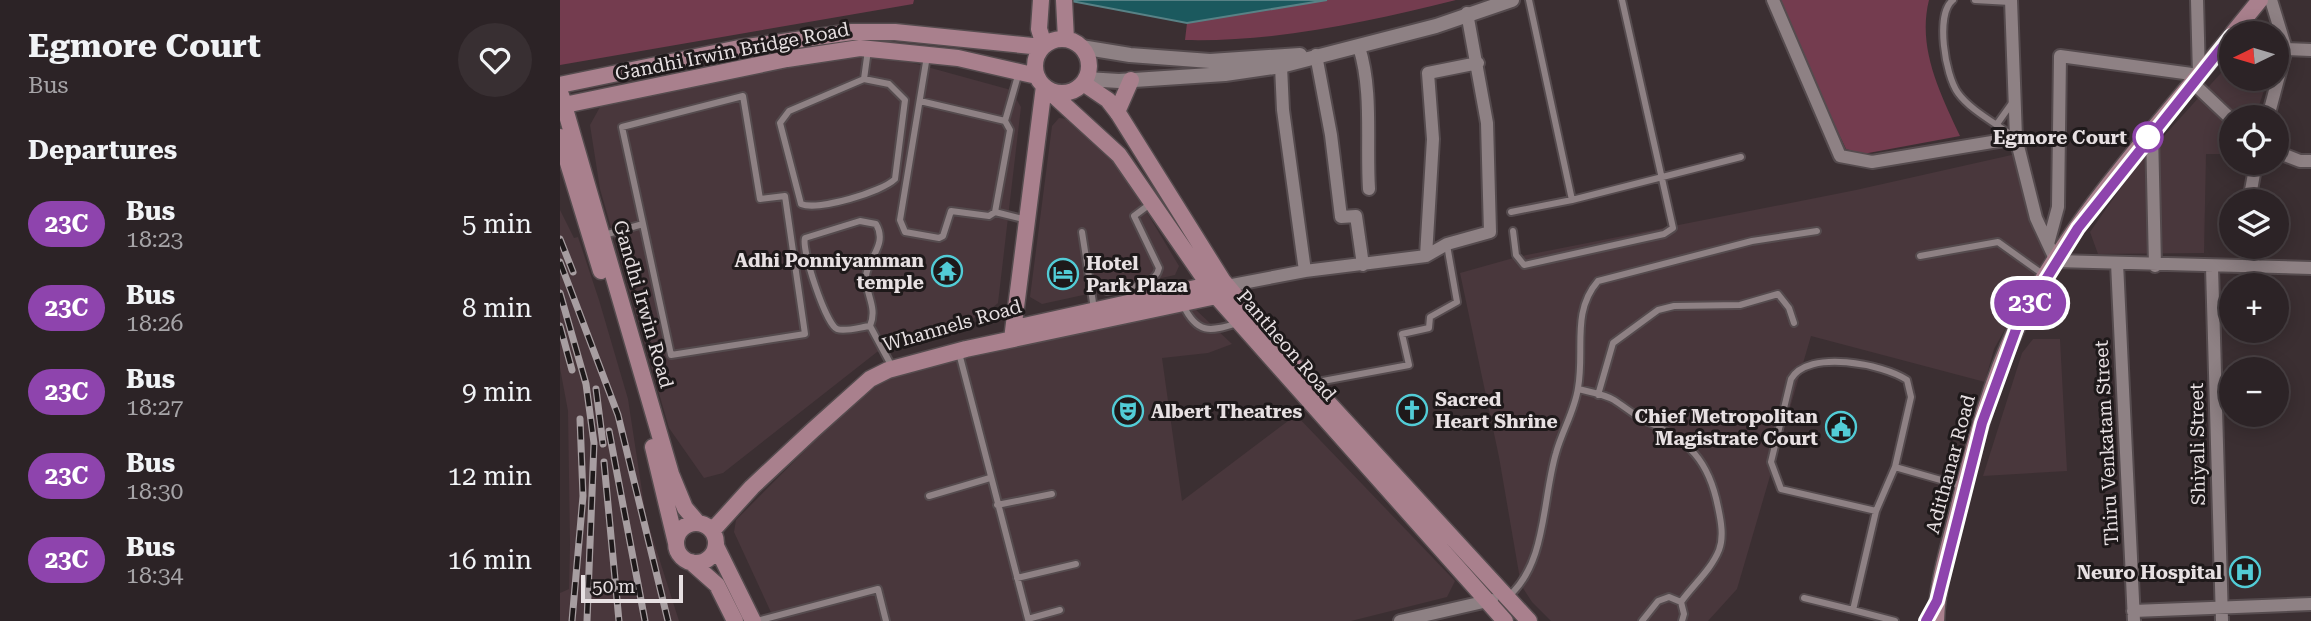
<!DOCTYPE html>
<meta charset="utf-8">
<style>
:root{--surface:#2c2326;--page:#382f32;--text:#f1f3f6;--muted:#a6a4a7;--line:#484043}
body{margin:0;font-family:"Roboto Serif",serif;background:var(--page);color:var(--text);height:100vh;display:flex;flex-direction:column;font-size:26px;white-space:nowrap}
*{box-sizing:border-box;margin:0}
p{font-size:23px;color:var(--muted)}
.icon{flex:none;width:38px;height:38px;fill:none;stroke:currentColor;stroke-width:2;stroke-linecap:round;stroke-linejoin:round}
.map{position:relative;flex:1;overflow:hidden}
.sheet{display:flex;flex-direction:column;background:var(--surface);width:560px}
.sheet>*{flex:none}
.badge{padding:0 14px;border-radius:23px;font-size:24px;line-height:46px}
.needle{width:46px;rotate:265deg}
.tools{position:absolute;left:1659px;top:21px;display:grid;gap:14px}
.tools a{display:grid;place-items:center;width:70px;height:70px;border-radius:50%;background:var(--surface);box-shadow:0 4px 18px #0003,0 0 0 2px var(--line);font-size:35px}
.scale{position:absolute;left:21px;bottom:18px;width:102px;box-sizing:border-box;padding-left:7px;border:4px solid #e7e0e2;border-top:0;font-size:19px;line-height:24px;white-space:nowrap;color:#e7e0e2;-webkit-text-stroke:5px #1e191a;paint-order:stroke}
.map>.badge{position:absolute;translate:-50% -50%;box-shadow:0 0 0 4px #fff}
h2{padding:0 28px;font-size:26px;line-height:63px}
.round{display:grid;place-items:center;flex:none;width:74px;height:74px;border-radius:37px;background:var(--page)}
.headline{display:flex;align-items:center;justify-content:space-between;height:119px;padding:0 28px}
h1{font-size:33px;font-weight:700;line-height:52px}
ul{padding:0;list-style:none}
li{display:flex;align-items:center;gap:21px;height:84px;padding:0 28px}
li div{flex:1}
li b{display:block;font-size:26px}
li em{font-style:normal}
li .badge{min-width:77px;font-weight:700;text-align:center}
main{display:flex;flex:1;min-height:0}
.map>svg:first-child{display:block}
</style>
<main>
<section class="sheet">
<div class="headline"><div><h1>Egmore Court</h1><p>Bus</p></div><a class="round"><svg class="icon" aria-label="heart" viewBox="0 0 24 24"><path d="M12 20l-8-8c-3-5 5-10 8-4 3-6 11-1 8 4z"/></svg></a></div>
<h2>Departures</h2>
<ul>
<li><span class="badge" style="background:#8e44ad;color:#fff">23C</span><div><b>Bus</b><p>18:23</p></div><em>5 min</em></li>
<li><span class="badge" style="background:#8e44ad;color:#fff">23C</span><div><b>Bus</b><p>18:26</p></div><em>8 min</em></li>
<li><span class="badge" style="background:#8e44ad;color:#fff">23C</span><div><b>Bus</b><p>18:27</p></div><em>9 min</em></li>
<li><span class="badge" style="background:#8e44ad;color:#fff">23C</span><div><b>Bus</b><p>18:30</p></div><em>12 min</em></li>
<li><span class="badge" style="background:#8e44ad;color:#fff">23C</span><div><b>Bus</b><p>18:34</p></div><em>16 min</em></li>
</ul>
</section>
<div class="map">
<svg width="1751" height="621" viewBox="0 0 1751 621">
<rect width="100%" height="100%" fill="#3b2f32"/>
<path fill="#49373c" d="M291,53L320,54L451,90L461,107L438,303L425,314L317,352L163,473L144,478L109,428L40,189L30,125L40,107Z
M1671,62V79H1708L1695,117H1671V154H1646L1644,253L1538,254L1530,232L1573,170Z
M499,118L509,119L553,156L619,266L615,275L482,304L470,297L492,126Z
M1456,154L1469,218L1487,254L1434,349L1425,382L1251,336L1177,589L1148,621H991L972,602L961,585L939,457L900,273L957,257L1296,190Z
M0,210L14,238L18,237L39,300L68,399L86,517L119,621H0V593L9,589L10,544L8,411L0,368Z
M634,308L672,344L648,353L602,358L622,501L736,415L895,581L887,597L791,621H215L174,532L176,520L307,388L323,377Z
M1473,339H1500L1507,471L1423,476L1462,353Z"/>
<path fill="#743c4f" d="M0,0H354L353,4L0,65Z
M767,0H896C806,22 719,42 625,40L627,23Z
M1216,0H1369C1357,48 1380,93 1400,136L1303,154L1286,149Z"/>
<path fill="#1b595e" stroke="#588286" stroke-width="2" d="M506,0H767L627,23Z"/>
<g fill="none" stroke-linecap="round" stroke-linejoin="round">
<g stroke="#554b4e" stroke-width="10">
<path id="service" d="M969,0L1012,200
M1393,0C1375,14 1385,75 1398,93C1410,110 1437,124 1454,137
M1415,0L1450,2
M367,56L340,220L345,232L379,238L383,236L391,211L429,216L435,212L450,130L445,121L459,72
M304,79L329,84L345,100L335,179C322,192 258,211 241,204L220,123L229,111L304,79L308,50
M360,101L445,121
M1437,124L1452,103
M435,212L467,220
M951,212L1012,200L1181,157
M953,231L956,255L964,265L1104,234L1113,228L1062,0
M522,232L534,309
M44,235L83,224L111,355L245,334L225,196L200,199L183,96L62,127L83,224
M1360,256L1438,242L1484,275
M547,291C565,287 595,288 599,268L574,216L590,204
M623,305C637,334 649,332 678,323
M310,326C318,307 305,294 306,276C308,258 328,244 316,224L300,221L245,238C241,249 266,325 277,329C285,332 301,327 310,326L330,363
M399,353L468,619L500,610
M752,383L849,365L842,334L869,328L870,317L897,302L887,245
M1018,389C1030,392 1044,394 1054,400C1065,407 1075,416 1086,421C1129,440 1149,461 1158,507C1161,521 1164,537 1159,550C1151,570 1133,585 1121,602
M1038,395L1053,343L1098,310L1114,306L1180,305L1218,294L1229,308L1234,323
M1335,467L1351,397L1347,380C1323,364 1248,349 1231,379L1211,462L1221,489L1316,511L1335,467L1402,486
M369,496L430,478
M437,505L492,494
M1316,511L1293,610L1335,621
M457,578L516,564
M948,597C987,563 982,500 996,453C1002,431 1015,410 1018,388C1025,350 1011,312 1038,281L1192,241L1257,231
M1244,598L1293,610
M197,621L318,589L326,621
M1082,621L1098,601L1109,597L1121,602L1124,614L1122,621"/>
</g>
<g stroke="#554b4e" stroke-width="16">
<path id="minor" d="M1213,0L1280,156L1312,162L1456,138
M1451,0L1456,138L1476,218L1496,261L1751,268
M799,47C813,91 806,142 809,189
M1726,49L1751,50
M756,55L771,135L781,217L796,216L803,265
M721,66L723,110L745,271
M1633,83L1671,119
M1708,117L1726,49L1711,0
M1592,132L1595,266
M1717,152L1740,161H1751
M1689,201L1696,163
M1488,244L1498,207L1500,56L1639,75L1637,0
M1692,247L1694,267
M866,256L873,139L868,73L918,63
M1557,263L1574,621
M1652,267L1662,621
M667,286L745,271L866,256L887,244L930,232L927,123L907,13
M1573,611L1751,604
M840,621L932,600"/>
</g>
<g stroke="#554b4e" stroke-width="18">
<path id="tertiary" d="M521,47L570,55L650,61L740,55
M526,79L559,81L665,74L721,66L876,26L952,0"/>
</g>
<g stroke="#554b4e" stroke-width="19">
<path id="secondary" d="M481,0L479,29L484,45
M504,0L506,39
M1673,33L1700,0
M475 66a27 27 0 1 1 54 0a27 27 0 1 1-54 0Z
M523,83L548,100L558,113L663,281L739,371L969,621
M0,85L179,48L292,32H335L482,47
M488,90L559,155L657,297L945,621
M1,95L111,474L125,508L137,522
M0,106L227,59L300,48L398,58L477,76
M557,112L571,80
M0,137L41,271
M464,326L658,283
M452,339L484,86
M93,447L116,543
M116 543a20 20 0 1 1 40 0a20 20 0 1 1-40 0Z
M152,531L192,487L253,430L310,379L328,370L406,349L666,294
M156,546L193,621
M131,562L157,585L175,621
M1376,621C1377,581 1391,541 1400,502C1415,442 1431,381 1458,325C1507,223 1599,124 1671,36"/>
</g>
<use href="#service" stroke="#8e8184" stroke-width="6"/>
<use href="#minor" stroke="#8e8184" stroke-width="12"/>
<use href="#tertiary" stroke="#8e8184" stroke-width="14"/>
<use href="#secondary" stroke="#a9808d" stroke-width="16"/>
<g stroke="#a79ea1" stroke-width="7">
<path id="rail" d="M0,239L13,272
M0,262L58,415L108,621
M0,293L26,384L34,443L27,621
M0,326L12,370
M36,389L43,444
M49,431L85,621
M44,462L59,621
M12,621L23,496L20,419"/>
</g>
<use href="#rail" stroke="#1e191a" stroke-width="4.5" stroke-dasharray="13" stroke-linecap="butt"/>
</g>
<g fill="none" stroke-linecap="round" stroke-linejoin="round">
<g stroke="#fff" stroke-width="16">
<path id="line" d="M1366,621L1377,601L1422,423L1458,324L1518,228L1671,36"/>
</g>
<use href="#line" stroke="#8e44ad" stroke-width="10"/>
</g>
<defs>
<g id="temple-ring" transform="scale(1.575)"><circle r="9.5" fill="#1e191a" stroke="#52ccd6" stroke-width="1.5"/><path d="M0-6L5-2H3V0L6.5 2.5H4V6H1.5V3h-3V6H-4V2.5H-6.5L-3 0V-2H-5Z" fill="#52ccd6"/></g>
<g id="hotel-ring" transform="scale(1.575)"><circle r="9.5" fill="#1e191a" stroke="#52ccd6" stroke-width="1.5"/><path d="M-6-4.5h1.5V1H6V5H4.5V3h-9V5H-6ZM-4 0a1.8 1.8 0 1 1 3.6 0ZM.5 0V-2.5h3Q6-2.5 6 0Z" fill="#52ccd6"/></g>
<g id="church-ring" transform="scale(1.575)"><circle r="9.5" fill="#1e191a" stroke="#52ccd6" stroke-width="1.5"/><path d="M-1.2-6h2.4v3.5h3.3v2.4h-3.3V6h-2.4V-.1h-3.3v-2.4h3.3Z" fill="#52ccd6"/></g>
<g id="theatre-ring" transform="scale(1.575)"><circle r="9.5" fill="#1e191a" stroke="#52ccd6" stroke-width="1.5"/><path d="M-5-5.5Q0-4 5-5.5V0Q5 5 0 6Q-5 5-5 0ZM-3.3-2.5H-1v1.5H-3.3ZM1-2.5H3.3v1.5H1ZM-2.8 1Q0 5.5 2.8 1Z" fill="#52ccd6"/></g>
<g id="civic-ring" transform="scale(1.575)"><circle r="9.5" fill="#1e191a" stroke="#52ccd6" stroke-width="1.5"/><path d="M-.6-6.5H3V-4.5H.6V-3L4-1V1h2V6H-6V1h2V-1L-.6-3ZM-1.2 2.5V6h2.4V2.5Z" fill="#52ccd6"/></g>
<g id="hospital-ring" transform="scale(1.575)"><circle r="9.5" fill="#1e191a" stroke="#52ccd6" stroke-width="1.5"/><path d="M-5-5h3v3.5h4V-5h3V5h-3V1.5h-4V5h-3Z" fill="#52ccd6"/></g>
</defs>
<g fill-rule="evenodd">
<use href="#temple-ring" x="387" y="271"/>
<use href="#hotel-ring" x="503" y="274"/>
<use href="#church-ring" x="852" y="410"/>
<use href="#theatre-ring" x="568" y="411"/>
<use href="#civic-ring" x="1281" y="427"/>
<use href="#hospital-ring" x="1685" y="572"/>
</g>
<circle fill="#fff" stroke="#8e44ad" stroke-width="3.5" cx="1588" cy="137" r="14"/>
<g text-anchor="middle" stroke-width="6" stroke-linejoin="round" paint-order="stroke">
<g font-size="19" fill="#e7e0e2" stroke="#1e191a">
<text transform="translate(172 51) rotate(-11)" y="7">Gandhi Irwin Bridge Road</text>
<text transform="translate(84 304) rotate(74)" y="7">Gandhi Irwin Road</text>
<text transform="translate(392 325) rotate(-16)" y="7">Whannels Road</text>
<text transform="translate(727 345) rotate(49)" y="7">Pantheon Road</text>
<text transform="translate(1546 443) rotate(-93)" y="7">Thiru Venkatam Street</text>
<text transform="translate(1637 444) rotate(-91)" y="7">Shiyali Street</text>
<text transform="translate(1390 464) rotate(-75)" y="7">Adithanar Road</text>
</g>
<g font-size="19" font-weight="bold" fill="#e7e0e2" stroke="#1e191a" text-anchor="end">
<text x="1567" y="144">Egmore Court</text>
</g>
<g font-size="19" font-weight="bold" fill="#e7e0e2" stroke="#1e191a" text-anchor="end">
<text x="364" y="267">Adhi Ponniyamman<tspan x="364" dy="22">temple</tspan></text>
<text x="526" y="270" text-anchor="start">Hotel<tspan x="526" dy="22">Park Plaza</tspan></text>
<text x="875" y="406" text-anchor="start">Sacred<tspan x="875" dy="22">Heart Shrine</tspan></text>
<text x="591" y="418" text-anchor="start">Albert Theatres</text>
<text x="1258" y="423">Chief Metropolitan<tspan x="1258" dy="22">Magistrate Court</tspan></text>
<text x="1662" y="579">Neuro Hospital</text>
</g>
</g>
</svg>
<div class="tools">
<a><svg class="needle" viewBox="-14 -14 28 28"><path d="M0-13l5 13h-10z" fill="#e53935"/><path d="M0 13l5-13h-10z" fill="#a6a4a7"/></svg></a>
<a><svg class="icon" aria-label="locate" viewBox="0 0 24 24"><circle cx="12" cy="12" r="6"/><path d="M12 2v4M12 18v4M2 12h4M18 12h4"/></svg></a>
<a><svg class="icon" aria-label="layers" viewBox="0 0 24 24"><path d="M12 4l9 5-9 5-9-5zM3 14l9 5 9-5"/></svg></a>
<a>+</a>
<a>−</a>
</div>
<div class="scale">50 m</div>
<b class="badge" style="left:1470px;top:303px;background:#8e44ad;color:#fff">23C</b>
</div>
</main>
